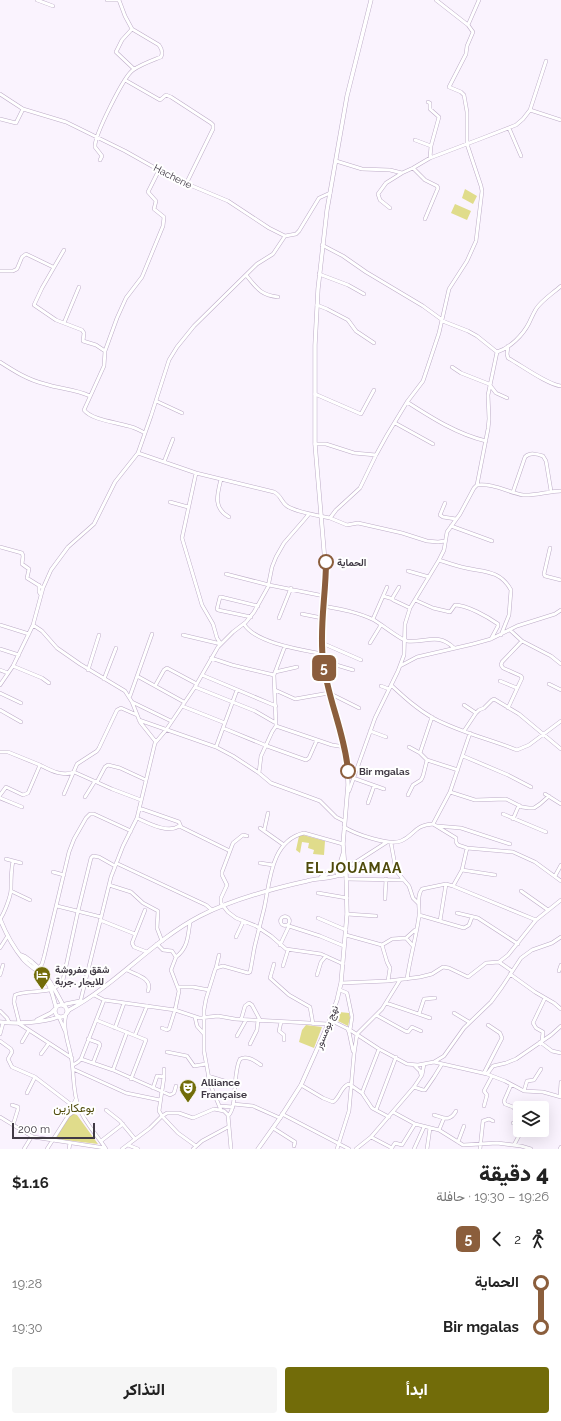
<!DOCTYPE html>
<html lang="ar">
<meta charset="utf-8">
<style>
:root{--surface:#fff;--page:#f6f6f6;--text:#222;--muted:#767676;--accent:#726c09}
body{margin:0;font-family:Raleway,Vazirmatn,sans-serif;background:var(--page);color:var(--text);direction:rtl;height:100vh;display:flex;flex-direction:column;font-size:15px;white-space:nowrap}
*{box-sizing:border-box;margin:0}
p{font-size:13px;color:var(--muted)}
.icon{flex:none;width:22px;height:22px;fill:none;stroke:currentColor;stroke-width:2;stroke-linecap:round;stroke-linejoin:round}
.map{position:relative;height:1149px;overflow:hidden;direction:ltr}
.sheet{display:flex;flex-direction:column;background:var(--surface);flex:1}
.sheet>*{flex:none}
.badge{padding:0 8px;border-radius:6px;font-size:14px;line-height:26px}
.controls{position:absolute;left:513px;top:1101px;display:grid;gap:8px}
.controls a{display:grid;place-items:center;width:36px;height:36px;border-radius:4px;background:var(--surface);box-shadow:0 4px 16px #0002;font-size:20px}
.scale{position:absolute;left:12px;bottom:10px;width:83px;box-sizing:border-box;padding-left:4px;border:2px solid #413a45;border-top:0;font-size:11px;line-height:14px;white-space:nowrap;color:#413a45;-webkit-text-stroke:3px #fff;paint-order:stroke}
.map>.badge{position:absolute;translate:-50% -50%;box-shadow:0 0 0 2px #fff}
.legs{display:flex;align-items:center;gap:6px;height:44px;padding:0 12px;font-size:13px}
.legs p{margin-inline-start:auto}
.summary{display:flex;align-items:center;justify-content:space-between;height:68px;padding:0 12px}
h1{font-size:22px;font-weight:800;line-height:30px}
.primary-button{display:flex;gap:8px;margin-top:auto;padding:8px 12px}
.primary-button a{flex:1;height:46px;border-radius:4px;background:var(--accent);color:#fff;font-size:16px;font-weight:800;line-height:46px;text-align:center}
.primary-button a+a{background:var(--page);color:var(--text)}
ul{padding:0 12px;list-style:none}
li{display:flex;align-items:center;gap:14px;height:44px;font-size:15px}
li i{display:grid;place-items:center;width:6px;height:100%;margin:0 5px;background:currentColor}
li i::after{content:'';width:10px;height:10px;margin:-5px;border:3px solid;border-radius:50%;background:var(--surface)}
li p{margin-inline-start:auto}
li:first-child i{background:linear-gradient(#0000 50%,currentColor 0)}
li:last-child i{background:linear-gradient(currentColor 50%,#0000 0)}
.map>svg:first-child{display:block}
</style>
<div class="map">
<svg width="561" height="1149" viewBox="0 0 561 1149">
<rect width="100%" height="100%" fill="#faf3fe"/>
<path fill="#e0dc8b" d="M465,189L477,196L473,204L462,198Z
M455,204L471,211L467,220L451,213Z
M303,835L325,841L324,855L313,854L314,850L308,848L309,843L302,842L300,853L296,850L299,836Z
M339,1012L349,1013L350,1018L348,1026L334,1019L335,1017L337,1018Z
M306,1025L322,1027L314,1048L299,1042L302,1030Z
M74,1114L77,1115L98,1144L57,1139V1136L70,1116Z"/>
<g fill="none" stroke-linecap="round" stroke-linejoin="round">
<g stroke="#bdacc7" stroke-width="4">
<path id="minor" d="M37,0L53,6
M107,0H119
M468,25L479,0
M132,29L122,40L116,52L134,69
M125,80L160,100L166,95L171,97L211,123L213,125V129L186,184
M0,94L23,109L66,122L125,151L173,178L228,201L269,228L285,236L296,234L299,231L319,198L330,193
M428,102L430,103V109L439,117L431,146L430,158
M530,110L546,61
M0,119L16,123L23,109
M509,128L521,156
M415,140L431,146
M100,160L102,156L95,147C94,136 124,76 133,70C142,64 151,61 161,57C163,53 162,49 159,45L132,29L125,16L119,0
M336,161L362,169L390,170L402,173L413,168L430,158L480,139L516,125L523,119L530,110L561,120
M413,168L425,180L437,186L438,188L425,219
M390,208L380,200L378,194L386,183L402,173
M322,245L343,256L366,272L423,306L445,322L468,331L477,336L497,352L488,395L489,419L488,429L477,485L474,488L460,514L447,532L444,550L439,560L410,608L405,624L404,655L398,671L375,718L349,791
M64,250L42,288L34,305L56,320L82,330L84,333L83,341L96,345L105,351
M0,271H13L17,269L22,257L26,254L53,267
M319,274L348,285L364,294
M246,275C257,288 260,295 278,297
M317,305L327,309L348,320L356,331L374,343
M64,323L79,287
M508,346L507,354L508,358C521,365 548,385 561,386
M497,352C510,348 523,335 529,323C531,319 533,314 536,309C542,300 552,294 561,286
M0,362C14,371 28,380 45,384C60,389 75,389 90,396
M452,367L461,373L489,384L496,393L507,398
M315,394L361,414L374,390
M156,401L182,413
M407,402C432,418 457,434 486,441
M395,423L433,444
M145,433C139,430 134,427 128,426C115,422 92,420 84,410L104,366L105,351L117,318L126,298L142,277L163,226L164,217L154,209L156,201L148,192L159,170
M315,444H326L354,453L376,455
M138,453L196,473L274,492C281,495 281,502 287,506C296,512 319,516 330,518L336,510L360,488L376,455L387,435L407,402L423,381L439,333L449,289L467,261L476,241L482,191L481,186L467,144V112L464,95L461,92L449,87L466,54L467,46L473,32L468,25L436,0
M164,462L173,439
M196,473L182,538L202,605L213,624L217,638L221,644
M221,479C217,495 213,508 229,517
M477,485C493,483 507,492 523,495C535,496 549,491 561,491
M513,492L525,457C530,452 537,454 543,456L546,461L551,491
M170,502L188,507
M445,503L440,515L443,517L456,519
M330,518L347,525L358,523L402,533L427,541L438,542L445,541
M451,526L492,541
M0,547L22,553L23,556L22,564L29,569L27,578L43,588
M550,548L544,574L545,576L561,580
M439,560C448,563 456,566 466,568C484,572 500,570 511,590L509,615L501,635
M408,571L429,577
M226,574L269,585L324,596
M39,585V592L41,595
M399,587L393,597V600L410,608
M383,596L393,599
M415,600L433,608L450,612L455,605C467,605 488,617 498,624V626L491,639
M323,606C340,609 358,612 374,620C381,624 401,640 407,641C425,643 438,632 454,648
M302,614L322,618
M251,617L218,610L217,609L220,597H221L258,606
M279,618L291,588
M373,619L387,587
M244,624C255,643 302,650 323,654
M0,625L29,634
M33,625L42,631L57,648L80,664L125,691L132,702L140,722L156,742
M510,630L522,641L551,656L561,664
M183,635L221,644
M322,643L361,660
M370,643L381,625
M0,649L19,655
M211,658L232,665L274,675
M323,661L353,670
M13,666L42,678L49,683
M400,666L417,657L473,644L491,639L517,626L555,614L561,610
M0,670L8,673
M88,670L99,635
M275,672L297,667
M202,675L276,706
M137,676L184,702
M104,679L116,648
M500,681L517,688
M549,684L561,690
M0,685L13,666L33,625L43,588L51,570L68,547L94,524L115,482L138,453L151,416L169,360L177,347L194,326L257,264L273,254L285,236
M391,685C404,697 417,709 433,718C459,732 489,739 517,750L529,745L561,721
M155,686L164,670L167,668L197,684
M381,686L389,689
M195,687L255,711L274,722
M275,690L295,699L329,693L359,708
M0,693L21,703
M130,696L152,634
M132,702L171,721
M464,705L476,713
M182,706L225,723
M508,708L522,678L521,676L503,668L501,665L502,662L522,641
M0,710L21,722
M432,717L420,753L427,760L458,770
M139,720L216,747L233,756L259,773L271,783L320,801L336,817L344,821
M276,726L332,745L345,747
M223,728L267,746L306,760L309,758L317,740
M370,731L386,737
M464,731L476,713L479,710L484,708L492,700L494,699L519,714L561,749
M216,747L237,690
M409,747L420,753
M0,752H8L40,765
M463,756L508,775L531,787
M259,773L261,756L272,732L276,726L274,675L285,646
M353,778L384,789
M97,782L105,767L108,765L120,768L146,780
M450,792L475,800L506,799L522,807L529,808H534L540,804L549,796
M64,794L77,764L97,751L99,748L117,710L121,708L137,715
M545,794L561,804
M0,795L6,787L23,795L28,793L40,765C50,770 62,777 74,772L112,789L141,800
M408,795L413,785L421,780L423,776L427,760
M85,797L95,781
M0,798L22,807
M368,803L374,786
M139,808L179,822L181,827
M503,814L546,832
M137,818C148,823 168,834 179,826L181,827L230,851
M513,819L519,805
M433,824L450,792L470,733
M437,826L461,828L510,844
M344,827C355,834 389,846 401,841C415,835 414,825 433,824L456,838V842L458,845L467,848L513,852L535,862L561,881
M260,828L284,845
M264,831L268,813
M247,836L243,835L233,843L222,872V875L227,885L221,898V903L228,912L236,918L256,926L271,936L286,949L321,954L343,964
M391,843L395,865L398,873L409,886L413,898L418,903
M6,859L21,863
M116,863L206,905L212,910
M260,863L273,865
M345,869L387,842
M462,870L495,875
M53,872L64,875
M555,876L561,865
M346,879L402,880
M109,885L131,892L143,903L158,911L157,928L162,941
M453,886L462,870L467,848
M11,891L30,900
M521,891L548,910
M318,893L347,898
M385,899L386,879
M57,906L101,917
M145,910L132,943L134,947L147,952
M457,913L478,918L518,944
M347,914L376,916
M419,915L464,928L469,925L472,917
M280.5 921a4.5 4.5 0 1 1 9 0a4.5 4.5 0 1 1-9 0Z
M318,918L346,930
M0,919C4,914 11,896 11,889C11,880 11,870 13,861
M100,920L135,934
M440,921L446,884
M346,935L382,945L392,939L406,938L413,946
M236,937L243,922
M406,938L415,930
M157,944L163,950L172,951L176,957L171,970L179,991L175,1010L169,1029L167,1030L162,1028
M280,945L289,926L320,936L344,946
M382,945L387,962L390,968L388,981
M0,948L7,937
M176,957C188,948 188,936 190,922
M499,962L512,971
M274,964L270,978L289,995L310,1007L313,1024
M283,966L288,950
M216,968L219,955
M38,969L42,964L44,957L69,852L74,839L86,818L90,814H94L131,831
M127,970C136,975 153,978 148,991
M559,971L561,965
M510,974L535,992L554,1003L561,1009
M0,975L3,965
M317,975L321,962L326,956
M407,979C410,958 416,938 419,916C420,908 416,896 422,889L446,884L453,886L536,920
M341,983L388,981L420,977L432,974L443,967L449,968L468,977L486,963L499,962L508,955L536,920L561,900
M178,987H193L209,990
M340,990L347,993L352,1017L350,1030
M94,995L104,1000L175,1010L199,1018L218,1016L235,1019L328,1024
M80,1003L111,877L123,846L137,818L155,743L166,730L195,687L218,647L233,632L246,622L254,612L268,587L272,567L276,557L284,543L304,520L309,514
M386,1003L430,1018
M0,1011L7,1018L9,1022
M454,1013L469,1022
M66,1014C62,1031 70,1046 72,1062C74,1077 73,1094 79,1108C85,1123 97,1135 106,1149
M419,1014L424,999L435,998
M376,1015L405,1031L408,1032L412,1027L421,1031
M59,1017L65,1031
M195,1017L197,1026L204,1034
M96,1020L146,1040L131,1079
M241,1020L245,1006L249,1003L252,1005L260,1020
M330,1020L350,1030L379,1049L407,1064L418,1065L434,1062L444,1056L464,1028L491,1002L502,987L521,958L532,950L552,943L561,937
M19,1022L14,1002L15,995C30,988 53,997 63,980L78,911L91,858L93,856L99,857L115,866
M281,1022L279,1031L284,1035V1040
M18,1023L72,1058
M115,1028L124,1003
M347,1028L349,1032L353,1051
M0,1034L3,1023
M135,1035L147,1006
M237,1036L246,1020
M88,1039L99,1043L100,1045L93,1063
M0,1041L11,1049L12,1052L8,1059L12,1067L35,1077L73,1106
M542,1041L543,1032L536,1028L533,1023L545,998
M22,1042L29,1030
M540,1042L552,1051L561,1053
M250,1044L257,1030L258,1020
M167,1052L187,1056L194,1066L206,1064
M41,1054L49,1043
M81,1059L113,1070L170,1095L174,1093L176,1086
M434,1062L487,1074L505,1081L524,1091L543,1092L561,1097
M73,1065L78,1062L81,1059L104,1000
M414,1065L420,1071L421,1075
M73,1069L126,1093L160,1100
M164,1069V1077L159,1111L162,1116L178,1133L196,1146
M113,1070L127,1032
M484,1073L502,1038L500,1033L488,1025
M487,1074L493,1066L506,1063L516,1059L551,1035L561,1026
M208,1076L234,1084
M301,1085L323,1098L333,1102C340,1098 341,1086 349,1084L362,1093L372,1108L389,1117
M511,1085L504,1101L505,1104L513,1107L520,1114
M414,1087L423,1090H425L434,1077L442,1064
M153,1088L157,1076L164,1077
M524,1091L527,1081L534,1080L541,1069
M27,1093L35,1077
M362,1093L379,1049
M560,1097L561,1082
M233,1104L253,1106L280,1118
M12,1105L18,1107V1109L13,1125
M219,1106L233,1107
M484,1106L487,1095L484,1091L492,1076
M106,1110L120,1121L135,1139
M221,1110L210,1084L204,1051V1010L206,999L215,970L216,968L223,966L248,973L250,972C252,963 253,954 255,945C258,933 261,921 264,909C270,883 270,841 304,833L343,844
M376,1110L396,1057
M393,1112L415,1124L439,1130L463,1145L497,1143L521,1146L531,1149
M282,1114L349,1149
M69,1115L79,1108
M434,1115C444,1118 450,1122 456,1111
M228,1116C238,1107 232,1074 240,1059C247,1055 255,1061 261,1065
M0,1117L33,1137L105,1148
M513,1123L520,1126
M273,1128L295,1142L294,1146
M439,1130L444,1118
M371,1137L392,1148
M101,1141L123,1124
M458,1142L464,1126
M128,1145L138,1149
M514,1145L522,1130
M24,1149L32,1136
M47,1149L68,1116L76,1099
M69,1149L70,1143
M122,1149L150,1128L162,1116L167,1113H179L193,1118L214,1109L224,1111L228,1115L231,1149
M193,1149L202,1141L228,1127
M337,1149L349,1111L354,1054L357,1034L382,1009L400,980
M356,1149L371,1137L414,1087L422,1075L424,1064
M391,1149L395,1143L402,1145L415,1124
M414,1149L424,1127
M427,1149L430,1128
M480,1149L483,1121L489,1119L493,1121
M560,1149L561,1147"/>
</g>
<g stroke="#bdacc7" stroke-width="4.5">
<path id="major" d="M336.5 871a4.5 4.5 0 1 1 9 0a4.5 4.5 0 1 1-9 0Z
M339,867L343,854
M345,868L343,844L348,785L347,758L345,747L329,693L323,654L322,618L325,562L315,444V345L318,289L327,210L347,96L371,0
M321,877L337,869
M0,919C6,934 13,947 23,959C30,967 40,971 46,980C52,989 53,997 56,1007
M21,955C26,956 28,959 32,962C49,976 53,987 63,1005
M55 1011a6 6 0 1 1 12 0a6 6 0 1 1-12 0Z
M64,1006L66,1004L81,1001
M67,1013L69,1010C117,984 152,941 200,916C233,899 271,889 307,881C318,878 330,879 340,875
M37,1020L51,1013L55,1009
M0,1022C16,1024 43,1023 58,1017
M258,1149L280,1118L301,1085L330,1020L337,1000L341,983L347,914L346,871"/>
</g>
<use href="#minor" stroke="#fff" stroke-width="3"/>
<use href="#major" stroke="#fff" stroke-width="3.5"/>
</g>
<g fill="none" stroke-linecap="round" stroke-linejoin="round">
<g stroke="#fff" stroke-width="9">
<path id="line-1" d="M326,562C326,595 319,628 323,660C327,698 345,733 348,771"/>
</g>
<use href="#line-1" stroke="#8b5e3c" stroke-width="6"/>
</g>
<defs>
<g id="hotel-pin" transform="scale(0.9)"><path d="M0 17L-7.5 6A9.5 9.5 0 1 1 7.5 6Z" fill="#726c09" stroke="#fff"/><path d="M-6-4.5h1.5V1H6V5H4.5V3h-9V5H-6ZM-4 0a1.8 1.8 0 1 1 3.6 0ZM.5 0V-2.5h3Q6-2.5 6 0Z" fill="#fff"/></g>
<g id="theatre-pin" transform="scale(0.9)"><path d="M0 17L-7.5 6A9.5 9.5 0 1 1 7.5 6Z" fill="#726c09" stroke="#fff"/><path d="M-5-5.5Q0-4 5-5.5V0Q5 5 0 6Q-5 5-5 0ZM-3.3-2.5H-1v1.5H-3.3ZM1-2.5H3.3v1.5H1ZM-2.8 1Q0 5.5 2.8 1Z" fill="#fff"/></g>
</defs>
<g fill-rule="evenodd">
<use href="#hotel-pin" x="42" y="975"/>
<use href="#theatre-pin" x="188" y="1088"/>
</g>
<g fill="#fff" stroke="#8b5e3c" stroke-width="2">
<circle cx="326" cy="562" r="7"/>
<circle cx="348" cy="771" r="7"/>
</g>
<g text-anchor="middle" stroke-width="4" stroke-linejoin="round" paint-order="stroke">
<g font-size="10" fill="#413a45" stroke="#fff">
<text transform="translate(173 176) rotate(27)" y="4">Hachene</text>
<text transform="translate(326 1027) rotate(-68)" y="4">نهج بومسور</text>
</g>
<g font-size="10" font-weight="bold" fill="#413a45" stroke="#fff" text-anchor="start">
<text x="337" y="566">الحماية</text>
<text x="359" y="775">Bir mgalas</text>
</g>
<g font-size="10" font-weight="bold" fill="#413a45" stroke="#fff" text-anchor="start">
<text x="55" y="973">شقق مفروشة<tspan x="55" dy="12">للايجار .جربة</tspan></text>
<text x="201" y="1086">Alliance<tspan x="201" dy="12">Française</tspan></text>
</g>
<g font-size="12" fill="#4f4b0b" stroke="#fff">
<text x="74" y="1112">بوعكازين</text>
</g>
<g font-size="14" font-weight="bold" letter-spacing="1" fill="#4f4b0b" stroke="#fff">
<text x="354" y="873">EL JOUAMAA</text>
</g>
</g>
</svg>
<div class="controls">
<a><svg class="icon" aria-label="layers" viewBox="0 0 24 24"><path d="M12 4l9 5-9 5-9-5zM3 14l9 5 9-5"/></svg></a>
</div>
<div class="scale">200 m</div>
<b class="badge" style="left:324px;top:668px;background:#8b5e3c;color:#fff">5</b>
</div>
<section class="sheet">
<div class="summary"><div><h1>4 دقيقة</h1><p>19:26 – 19:30 · حافلة</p></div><b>$1.16</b></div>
<div class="legs"><svg class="icon" aria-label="walk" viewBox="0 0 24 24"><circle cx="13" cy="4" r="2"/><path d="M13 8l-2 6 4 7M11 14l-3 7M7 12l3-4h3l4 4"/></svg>2<svg class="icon" aria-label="back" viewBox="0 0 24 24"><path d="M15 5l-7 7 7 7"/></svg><b class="badge" style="background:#8b5e3c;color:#fff">5</b></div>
<ul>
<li><i style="color:#8b5e3c"></i><b>الحماية</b><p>19:28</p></li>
<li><i style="color:#8b5e3c"></i><b>Bir mgalas</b><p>19:30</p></li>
</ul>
<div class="primary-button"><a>ابدأ</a><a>التذاكر</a></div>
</section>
